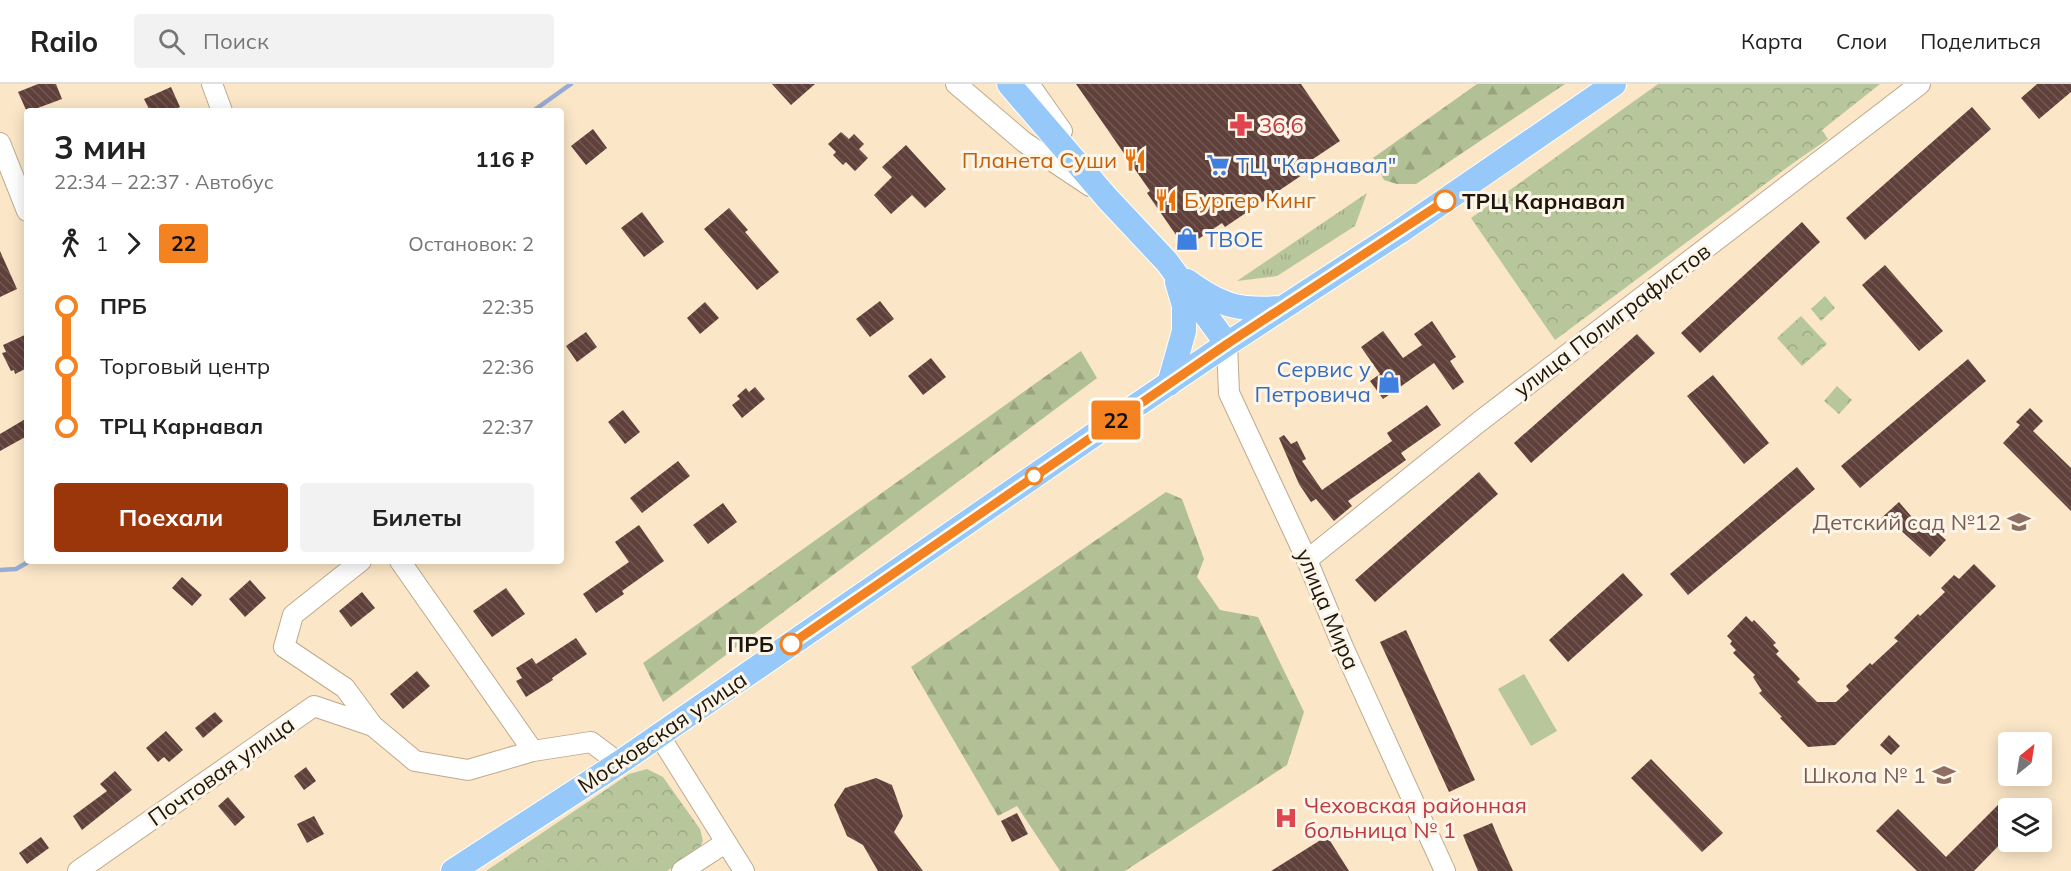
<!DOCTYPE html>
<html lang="ru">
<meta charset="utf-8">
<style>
:root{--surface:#fff;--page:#f2f2f2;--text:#222;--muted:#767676;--line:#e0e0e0;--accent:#9b360a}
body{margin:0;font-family:Mulish,sans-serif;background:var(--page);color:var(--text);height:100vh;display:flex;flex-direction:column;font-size:22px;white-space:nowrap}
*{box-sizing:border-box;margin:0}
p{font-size:20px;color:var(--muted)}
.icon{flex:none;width:33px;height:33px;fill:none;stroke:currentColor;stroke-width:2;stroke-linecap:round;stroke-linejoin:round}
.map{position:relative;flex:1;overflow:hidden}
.drawer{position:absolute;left:24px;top:24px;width:540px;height:456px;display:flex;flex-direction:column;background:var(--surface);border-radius:6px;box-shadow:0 3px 15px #0003}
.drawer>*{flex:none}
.badge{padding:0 12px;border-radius:4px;font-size:21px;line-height:39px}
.needle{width:39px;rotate:30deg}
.buttons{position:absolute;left:1998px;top:648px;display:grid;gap:12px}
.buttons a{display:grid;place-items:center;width:54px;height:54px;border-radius:6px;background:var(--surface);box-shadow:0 3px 15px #0003;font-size:30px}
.map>.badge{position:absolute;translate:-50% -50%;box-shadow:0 0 0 3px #fff}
.legs{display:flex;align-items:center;gap:9px;height:66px;padding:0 30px;font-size:20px}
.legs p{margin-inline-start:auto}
.overview{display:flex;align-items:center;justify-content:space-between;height:102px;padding:0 30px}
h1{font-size:33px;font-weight:700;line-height:45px}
.primary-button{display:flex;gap:12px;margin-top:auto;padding:12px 30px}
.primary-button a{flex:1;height:69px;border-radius:6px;background:var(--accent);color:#fff;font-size:24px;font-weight:700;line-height:69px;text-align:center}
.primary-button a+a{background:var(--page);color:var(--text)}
ul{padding:0 30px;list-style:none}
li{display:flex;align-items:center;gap:21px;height:60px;font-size:22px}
li i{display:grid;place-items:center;width:9px;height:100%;margin:0 8px;background:currentColor}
li i::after{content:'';width:15px;height:15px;margin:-8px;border:4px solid;border-radius:50%;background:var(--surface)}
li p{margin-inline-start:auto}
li:first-child i{background:linear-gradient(#0000 50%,currentColor 0)}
li:last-child i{background:linear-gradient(currentColor 50%,#0000 0)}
header{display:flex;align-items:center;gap:36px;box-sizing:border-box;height:84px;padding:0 30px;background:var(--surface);border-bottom:2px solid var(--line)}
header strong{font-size:28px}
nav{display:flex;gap:33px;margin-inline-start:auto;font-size:21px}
.search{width:420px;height:54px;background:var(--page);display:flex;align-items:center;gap:15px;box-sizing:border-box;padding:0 21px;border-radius:6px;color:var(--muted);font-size:22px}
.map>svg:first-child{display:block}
</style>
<header>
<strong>Railo</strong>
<div class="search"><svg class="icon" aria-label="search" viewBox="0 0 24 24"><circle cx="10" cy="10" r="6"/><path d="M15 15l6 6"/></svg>Поиск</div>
<nav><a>Карта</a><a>Слои</a><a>Поделиться</a></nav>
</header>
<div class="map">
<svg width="2071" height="787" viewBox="0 0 2071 787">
<defs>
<pattern id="grass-tufts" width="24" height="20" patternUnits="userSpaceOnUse" patternTransform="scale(1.5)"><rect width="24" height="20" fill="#b8c69c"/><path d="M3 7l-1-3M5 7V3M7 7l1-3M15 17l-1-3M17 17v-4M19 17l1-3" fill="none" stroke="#9ea985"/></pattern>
<pattern id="forest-firs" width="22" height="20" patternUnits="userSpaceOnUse" patternTransform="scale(1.5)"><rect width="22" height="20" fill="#b2c095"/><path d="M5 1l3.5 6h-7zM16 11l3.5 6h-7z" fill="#99a47f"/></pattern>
<pattern id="park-crowns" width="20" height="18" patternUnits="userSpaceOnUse" patternTransform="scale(1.5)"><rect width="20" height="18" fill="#b8c69c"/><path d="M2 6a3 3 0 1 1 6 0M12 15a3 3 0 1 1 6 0" fill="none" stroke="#9ea985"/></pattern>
<pattern id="building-back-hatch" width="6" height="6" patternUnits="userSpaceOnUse" patternTransform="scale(1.5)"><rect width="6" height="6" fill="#60403a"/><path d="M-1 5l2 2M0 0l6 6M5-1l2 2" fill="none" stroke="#725853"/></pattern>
</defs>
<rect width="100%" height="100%" fill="#fbe6c7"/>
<path fill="url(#grass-tufts)" d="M1367,109L1355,142L1277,192L1237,197Z"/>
<path fill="url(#forest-firs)" d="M1477,0H1565L1416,100H1397L1384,96L1373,74Z
M1081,267L1097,294L663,618L643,579Z
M1166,408L1182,415L1204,475L1197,493L1220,526L1258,533L1304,628L1287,681L1125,787H1060L1017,722L998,732L911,583Z"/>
<path fill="url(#park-crowns)" d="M1658,0H1880L1822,46L1828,55L1796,77L1555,256L1471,134Z
M1825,212L1835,224L1821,237L1811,225Z
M1801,232L1827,260L1802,282L1777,254Z
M1837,302L1852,316L1839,330L1824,317Z
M647,685L663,693L700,745L703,757L698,767L667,787H486L629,690Z"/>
<path fill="#b8c69c" d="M1524,590L1557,647L1531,662L1498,605Z"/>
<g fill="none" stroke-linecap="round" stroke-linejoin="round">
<path stroke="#98abd2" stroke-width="4.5" d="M533,27L571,0
M0,486L16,485L30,477"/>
</g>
<path fill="url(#building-back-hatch)" d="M38,0H56L62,15L27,28L18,8Z
M772,0H815L791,21Z
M1076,0H1301L1340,57L1304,81L1308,87L1225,143L1222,139L1185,164L1147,109L1150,107Z
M2037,0H2071V8L2039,35L2021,14Z
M171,3L180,23L171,27H150L144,15Z
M1972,23L1991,45L1865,156L1846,134Z
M593,45L607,64L586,81L571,62Z
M841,48L849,55L854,50L864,60L859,65L868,74L855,87L846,78L843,81L833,71L836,68L828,60Z
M906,61L946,105L925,124L912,111L891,130L874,111L892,93L882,83Z
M729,124L748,146L745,148L779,188L757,206L704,145Z
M642,128L664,158L644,173L621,144Z
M1802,138L1820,158L1700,269L1681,249Z
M0,167L17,205L0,213Z
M1885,181L1943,247L1919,267L1862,201Z
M880,217L894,235L870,253L856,235Z
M705,218L719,234L700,250L687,234Z
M1432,237L1456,273L1450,277L1464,298L1453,306L1434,279L1383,315L1370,297L1380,290L1361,263L1383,247L1403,274L1422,261L1414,250Z
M586,248L597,263L577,278L566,262Z
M27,250V284L15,290L14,286L11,287L2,269L6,268L3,261Z
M1637,250L1655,269L1531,379L1514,359Z
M931,274L946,293L923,311L908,292Z
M1968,275L1986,297L1860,404L1841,382Z
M1713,291L1769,359L1744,380L1687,312Z
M755,303L765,315L742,334L732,321L740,315L737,312L746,304L749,308Z
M1427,321L1441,341L1401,369L1406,376L1348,417L1352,422L1334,437L1316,415L1311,418L1299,400L1279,354L1284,351L1291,360L1297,357L1306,375L1302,377L1322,406L1392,357L1387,349Z
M2030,324L2043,337L2033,347L2071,384V427L2003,359L2020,341L2016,338Z
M623,326L640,348L625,360L608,338Z
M27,334V352L0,367V350Z
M678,377L690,392L642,429L630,414Z
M1797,383L1815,405L1688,511L1670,490Z
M1479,388L1498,410L1375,518L1355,496Z
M1899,418L1923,446L1928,440L1946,456L1930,473L1896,442L1888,449L1878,437Z
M723,419L737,438L708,460L693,441Z
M639,441L664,477L622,507L624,510L596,529L583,510L629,478L615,458Z
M1974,480L1996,502L1835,661L1808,663L1780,634L1782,633L1759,609L1762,607L1753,593L1755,591L1733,569L1736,566L1730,560L1732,557L1727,552L1746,532L1752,538L1754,536L1776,559L1773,561L1779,567L1776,570L1800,595L1797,598L1817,618H1836L1849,606L1846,602L1870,579L1872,581L1898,557L1894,554L1918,530L1920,532L1945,508L1941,504L1954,491L1959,495Z
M1623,489L1643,511L1568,578L1549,556Z
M182,493L202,511L192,522L172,504Z
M250,496L266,514L245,533L229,515Z
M506,504L525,530L492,553L473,527Z
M362,508L375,524L351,543L339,527Z
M1406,546L1475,696L1449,708L1380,558Z
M576,554L587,570L552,594L553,596L526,613L516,597L522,594L516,584L532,574L536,580Z
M417,587L430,602L403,625L390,610Z
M215,628L223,637L203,654L195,644Z
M166,647L183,666L169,678L164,673L158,678L146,664Z
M1889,651L1900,662L1891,671L1880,661Z
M1651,675L1723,749L1702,768L1631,694Z
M306,683L316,697L304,706L294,692Z
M115,687L132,706L82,746L73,732L107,707L100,700Z
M876,694L892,701L903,732L894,748L923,787H878L863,761L847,752L834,721L845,704Z
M228,713L245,733L235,742L218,722Z
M1998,721L2008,731V752L1974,787H1917L1876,747L1898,725L1946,773Z
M1017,729L1028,750L1012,758L1001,737Z
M314,732L324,750L307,759L297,740Z
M1492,739L1500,758L1513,787H1478L1463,751Z
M1327,752L1349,787H1271Z
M41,753L49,764L27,780L19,769Z"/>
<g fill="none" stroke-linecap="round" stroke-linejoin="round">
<g stroke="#beaa8d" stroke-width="22">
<path id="minor" d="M212,0L222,27
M956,0L1024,58L1090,102
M1029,0L1062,47
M0,59L27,127
M1227,260L1229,309L1307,476L1343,563L1445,787
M1307,476L1479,338L1920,0
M361,477L293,531L284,563L345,604L373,642
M400,477L533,667
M659,651L744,787
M78,787L314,622L373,642L415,677L468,686L533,667L591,658L619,679
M682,787L725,759"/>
</g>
<g stroke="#fff" stroke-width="26">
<path id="major" d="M1009,0L1107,114L1167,178L1227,260
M1187,197C1221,222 1239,227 1281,224
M1169,300L1184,247V222L1177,198
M453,787L619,679L1134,323L1227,260L1399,148L1614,0"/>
</g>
<use href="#minor" stroke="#fff" stroke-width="20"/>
<use href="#major" stroke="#96c9fa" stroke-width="24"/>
</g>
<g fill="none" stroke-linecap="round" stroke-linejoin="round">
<g stroke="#fff" stroke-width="14">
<path id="line-1" d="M791,560L1227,260L1445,117"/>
</g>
<use href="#line-1" stroke="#f58220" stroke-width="9"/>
</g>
<defs>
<g id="pharmacy-bare" transform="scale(1.8)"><path d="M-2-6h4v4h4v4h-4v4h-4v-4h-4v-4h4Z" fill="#e0444e" stroke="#fef5e9" stroke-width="2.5" paint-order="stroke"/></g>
<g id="restaurant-bare" transform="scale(1.8)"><path d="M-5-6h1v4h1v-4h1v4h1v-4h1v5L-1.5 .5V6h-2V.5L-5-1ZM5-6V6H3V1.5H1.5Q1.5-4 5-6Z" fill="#e8710a" stroke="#fef5e9" stroke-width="2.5" paint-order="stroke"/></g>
<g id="supermarket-bare" transform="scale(1.8)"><path d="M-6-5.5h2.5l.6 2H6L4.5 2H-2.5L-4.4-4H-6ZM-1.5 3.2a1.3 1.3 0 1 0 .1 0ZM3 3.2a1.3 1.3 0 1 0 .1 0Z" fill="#3f7fe0" stroke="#fef5e9" stroke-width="2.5" paint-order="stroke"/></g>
<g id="shop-bare" transform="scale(1.8)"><path d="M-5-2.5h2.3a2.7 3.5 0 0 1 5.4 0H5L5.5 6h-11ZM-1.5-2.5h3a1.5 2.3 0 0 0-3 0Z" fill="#3f7fe0" stroke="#fef5e9" stroke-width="2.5" paint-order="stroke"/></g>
<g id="school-bare" transform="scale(1.8)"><path d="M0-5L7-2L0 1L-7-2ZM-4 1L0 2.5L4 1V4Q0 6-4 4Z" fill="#8d6e63" stroke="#fef5e9" stroke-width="2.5" paint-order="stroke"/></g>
<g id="hospital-bare" transform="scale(1.8)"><path d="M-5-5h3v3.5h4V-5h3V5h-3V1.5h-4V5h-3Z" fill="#e0444e" stroke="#fef5e9" stroke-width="2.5" paint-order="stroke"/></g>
</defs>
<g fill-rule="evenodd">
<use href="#pharmacy-bare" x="1241" y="41"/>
<use href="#restaurant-bare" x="1135" y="76"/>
<use href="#supermarket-bare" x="1218" y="81"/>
<use href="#restaurant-bare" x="1166" y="116"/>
<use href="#shop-bare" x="1187" y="155"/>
<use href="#shop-bare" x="1389" y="298"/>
<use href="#school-bare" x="2019" y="438"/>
<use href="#school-bare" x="1944" y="691"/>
<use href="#hospital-bare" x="1286" y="734"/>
</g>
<g fill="#fff" stroke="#f58220" stroke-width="3">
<circle cx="1445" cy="117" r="10"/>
<circle cx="1034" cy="392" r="8"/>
<circle cx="791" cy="560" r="10"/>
</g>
<g text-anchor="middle" stroke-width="6" stroke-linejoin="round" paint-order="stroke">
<g font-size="22" fill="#be3a42" stroke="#fef5e9" text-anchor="start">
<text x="1259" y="49">36,6</text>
<text x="1304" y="729">Чеховская районная<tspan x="1304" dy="25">больница № 1</tspan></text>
</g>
<g font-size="22" fill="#c56008" stroke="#fef5e9" text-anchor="end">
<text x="1117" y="84">Планета Суши</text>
<text x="1184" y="124" text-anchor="start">Бургер Кинг</text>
</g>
<g font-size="22" fill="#366cbe" stroke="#fef5e9" text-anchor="start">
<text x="1236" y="89">ТЦ "Карнавал"</text>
<text x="1205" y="163">ТВОЕ</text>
<text x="1371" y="293" text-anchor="end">Сервис у<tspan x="1371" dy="25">Петровича</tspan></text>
</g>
<g font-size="22" font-weight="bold" fill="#1d160b" stroke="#fef5e9" text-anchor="start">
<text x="1462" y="125">ТРЦ Карнавал</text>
<text x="774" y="568" text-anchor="end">ПРБ</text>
</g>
<g font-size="22" fill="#1d160b" stroke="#fef5e9">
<text transform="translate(1612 236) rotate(-37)" y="8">улица Полиграфистов</text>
<text transform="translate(1328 525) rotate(67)" y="8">улица Мира</text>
<text transform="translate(662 648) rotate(-34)" y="8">Московская улица</text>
<text transform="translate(221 687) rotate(-35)" y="8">Почтовая улица</text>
</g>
<g font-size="22" fill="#785e54" stroke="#fef5e9" text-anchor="end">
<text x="2001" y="446">Детский сад №12</text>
<text x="1926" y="699">Школа № 1</text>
</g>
</g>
</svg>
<div class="buttons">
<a><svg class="needle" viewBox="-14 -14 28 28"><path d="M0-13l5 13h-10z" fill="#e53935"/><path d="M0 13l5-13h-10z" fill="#767676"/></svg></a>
<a><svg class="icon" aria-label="layers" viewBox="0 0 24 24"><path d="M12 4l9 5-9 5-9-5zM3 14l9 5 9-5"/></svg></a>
</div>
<b class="badge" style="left:1116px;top:336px;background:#f58220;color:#111">22</b>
<section class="drawer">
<div class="overview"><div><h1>3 мин</h1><p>22:34 – 22:37 · Автобус</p></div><b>116 ₽</b></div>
<div class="legs"><svg class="icon" aria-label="walk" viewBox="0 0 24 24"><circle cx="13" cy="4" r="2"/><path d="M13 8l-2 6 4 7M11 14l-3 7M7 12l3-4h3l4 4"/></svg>1<svg class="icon" aria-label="forward" viewBox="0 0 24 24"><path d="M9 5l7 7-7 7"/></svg><b class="badge" style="background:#f58220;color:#111">22</b><p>Остановок: 2</p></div>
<ul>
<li><i style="color:#f58220"></i><b>ПРБ</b><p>22:35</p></li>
<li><i style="color:#f58220"></i><span>Торговый центр</span><p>22:36</p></li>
<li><i style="color:#f58220"></i><b>ТРЦ Карнавал</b><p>22:37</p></li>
</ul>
<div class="primary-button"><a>Поехали</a><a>Билеты</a></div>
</section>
</div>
